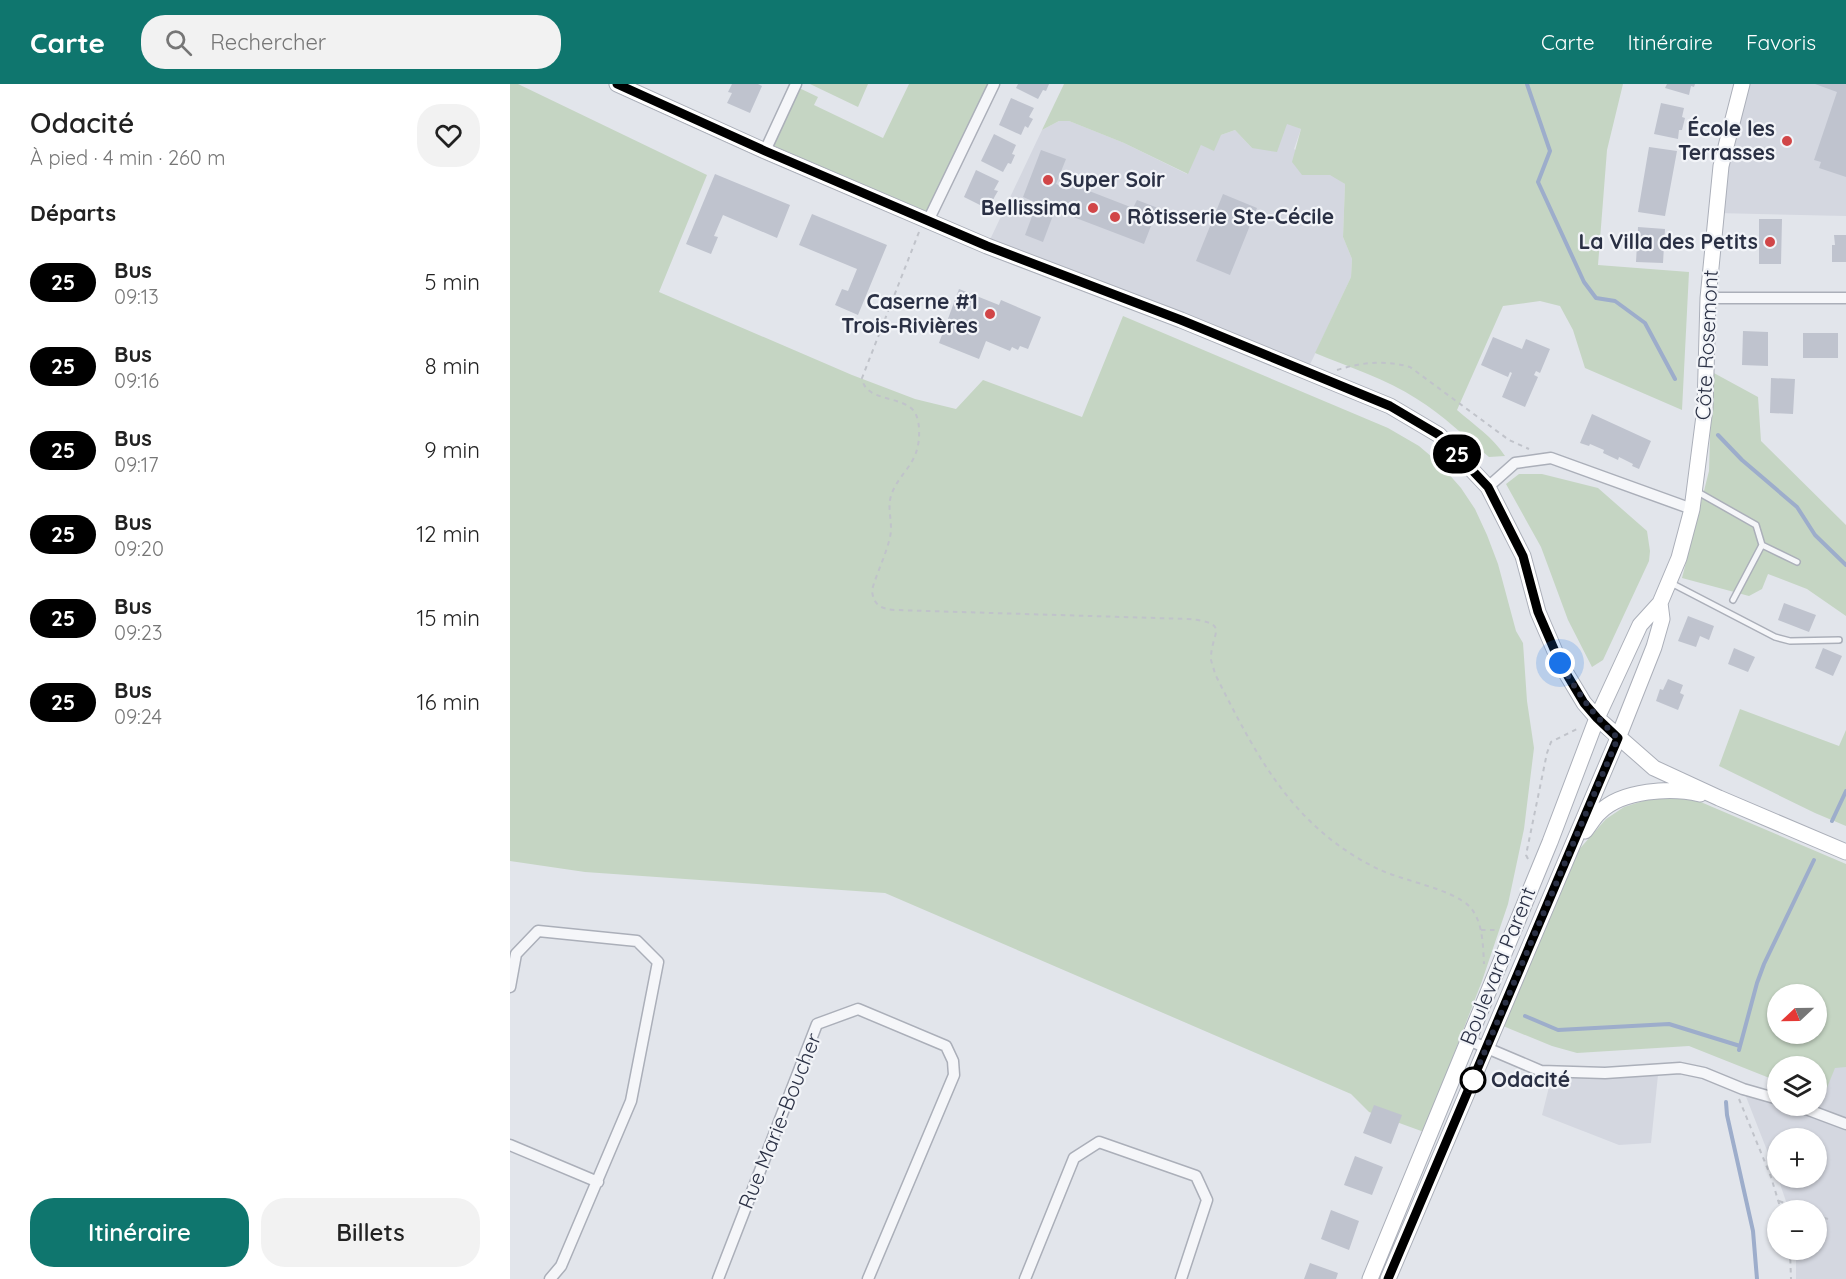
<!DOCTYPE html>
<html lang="fr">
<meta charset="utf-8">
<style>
:root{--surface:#fff;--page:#f2f2f2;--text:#222;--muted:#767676;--accent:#0f766e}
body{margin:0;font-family:Quicksand,sans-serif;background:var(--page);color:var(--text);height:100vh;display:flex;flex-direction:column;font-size:22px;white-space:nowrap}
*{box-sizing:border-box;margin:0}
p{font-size:20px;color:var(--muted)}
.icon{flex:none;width:33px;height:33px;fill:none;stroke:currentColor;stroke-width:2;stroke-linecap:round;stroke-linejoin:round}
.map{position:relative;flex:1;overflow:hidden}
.drawer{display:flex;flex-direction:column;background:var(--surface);width:510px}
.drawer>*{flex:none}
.badge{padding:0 12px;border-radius:20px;font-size:21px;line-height:39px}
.needle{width:39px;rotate:248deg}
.tools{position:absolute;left:1257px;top:900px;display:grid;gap:12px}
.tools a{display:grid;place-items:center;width:60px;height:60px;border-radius:50%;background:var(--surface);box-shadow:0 2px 4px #0004;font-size:30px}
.you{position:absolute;width:30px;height:30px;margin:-15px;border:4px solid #fff;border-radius:50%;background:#1a73e8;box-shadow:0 0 0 9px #1a73e833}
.map>.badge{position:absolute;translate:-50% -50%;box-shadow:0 0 0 3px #fff}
h2{padding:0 30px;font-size:22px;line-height:54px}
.round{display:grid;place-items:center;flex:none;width:63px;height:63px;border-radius:24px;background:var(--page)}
.summary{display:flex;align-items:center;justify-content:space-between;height:102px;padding:0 30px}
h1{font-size:28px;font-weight:600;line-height:45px}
.cta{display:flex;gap:12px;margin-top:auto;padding:12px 30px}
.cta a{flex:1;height:69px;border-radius:24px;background:var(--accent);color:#fff;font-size:24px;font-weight:600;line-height:69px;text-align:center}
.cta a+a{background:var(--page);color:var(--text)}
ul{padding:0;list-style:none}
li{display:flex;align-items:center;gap:18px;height:84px;padding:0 30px}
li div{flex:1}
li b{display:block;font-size:22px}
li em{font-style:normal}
li .badge{min-width:66px;font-weight:700;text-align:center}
header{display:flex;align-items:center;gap:36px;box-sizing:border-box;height:84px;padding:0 30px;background:var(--accent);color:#fff}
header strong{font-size:28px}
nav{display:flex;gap:33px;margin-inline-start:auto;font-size:21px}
.search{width:420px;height:54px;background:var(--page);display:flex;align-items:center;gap:15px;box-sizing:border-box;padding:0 21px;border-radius:24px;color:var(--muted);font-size:22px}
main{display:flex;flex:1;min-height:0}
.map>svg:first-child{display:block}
</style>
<header>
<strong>Carte</strong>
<div class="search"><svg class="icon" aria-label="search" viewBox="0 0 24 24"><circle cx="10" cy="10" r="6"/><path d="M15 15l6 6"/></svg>Rechercher</div>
<nav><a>Carte</a><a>Itinéraire</a><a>Favoris</a></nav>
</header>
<main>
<section class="drawer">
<div class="summary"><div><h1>Odacité</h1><p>À pied · 4 min · 260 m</p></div><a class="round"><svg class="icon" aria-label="heart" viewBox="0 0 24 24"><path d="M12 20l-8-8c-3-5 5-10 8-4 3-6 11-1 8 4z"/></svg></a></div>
<h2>Départs</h2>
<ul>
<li><span class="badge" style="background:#000;color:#fff">25</span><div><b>Bus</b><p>09:13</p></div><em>5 min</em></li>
<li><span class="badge" style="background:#000;color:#fff">25</span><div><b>Bus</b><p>09:16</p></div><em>8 min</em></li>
<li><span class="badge" style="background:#000;color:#fff">25</span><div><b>Bus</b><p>09:17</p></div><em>9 min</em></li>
<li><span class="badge" style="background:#000;color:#fff">25</span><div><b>Bus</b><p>09:20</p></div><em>12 min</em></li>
<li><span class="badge" style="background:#000;color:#fff">25</span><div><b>Bus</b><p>09:23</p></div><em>15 min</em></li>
<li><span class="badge" style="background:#000;color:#fff">25</span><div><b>Bus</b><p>09:24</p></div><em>16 min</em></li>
</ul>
<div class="cta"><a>Itinéraire</a><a>Billets</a></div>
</section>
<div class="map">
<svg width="1336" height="1195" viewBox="0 0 1336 1195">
<rect width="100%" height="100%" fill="#e2e5eb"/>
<path fill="#d4d7e0" d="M1233,0H1336V132L1206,129Z
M549,37H559L614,59L677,90L691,61L711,51L725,46L742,64L777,39L791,45L784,65L835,100L833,153L842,175L841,193L797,287L477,162L532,46Z
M1325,983H1336V1195H1286V1166H1306V1126H1279L1268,1094H1306V1054H1268L1267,1092L1233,1005L1267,1015L1268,1022H1288L1306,1027Z
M1043,987L1148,991L1141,1059L1109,1061L1032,1031Z"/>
<path fill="#c5d5c3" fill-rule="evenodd" d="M0,0H8L197,91L149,208L342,291L405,315L446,325L473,296L572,333L613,232L878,344L909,362L929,379L951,404L965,425L977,451L988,480L1006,547L1013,559L1017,617L1024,664L1014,745L998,820L972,897L914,1048L859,1028L841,1010L375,809L75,788L0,777Z
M300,0H358L348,23Z
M399,0H484L418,137L255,67L285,2L308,13L304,21L373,54Z
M554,0H1113L1097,66L1088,181L1179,188L1172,326L1075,284L1063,246L1050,222L1030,217L993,222L947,326C964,341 983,353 995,372L979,373C955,353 933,331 907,315C876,295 839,283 805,269L841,193L842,175L833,153L835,100L820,91H792L782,78L791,45L777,40L767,68L742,64L725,46L711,51L704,67L691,61L678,90L614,59L559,37H549L532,46Z
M1202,288L1248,313L1251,357L1336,441V532L1297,505L1258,490L1252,505L1239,512L1172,494L1199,387Z
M1009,390H1032L1088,404L1137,447L1140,467L1139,477L1093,576L1082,583L1058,536L1031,463L996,400Z
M1230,625L1329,662L1336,646V742L1305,729L1209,682Z
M1146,713L1186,716L1336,780V983L1325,984L1312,1016L1307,1014L1306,982H1268L1267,997L1179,962L1067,969L1042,962L993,942L1065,770L1096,735L1114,723ZM1268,910H1306V950H1268Z"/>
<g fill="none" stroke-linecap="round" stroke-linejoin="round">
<path stroke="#9dadcb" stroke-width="4" d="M1017,0L1040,67L1028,98L1074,198L1086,214L1105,217L1135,239L1165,295
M1208,351L1232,376L1287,423L1305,451L1336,481
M1322,737L1336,707
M1015,932L1048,946L1159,940L1230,962
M1229,966L1247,899L1254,880L1304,776
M1216,1018L1217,1031L1243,1147L1247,1195"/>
</g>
<path fill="#bfc3ce" d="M222,0H248L252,2L240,29L217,19L222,9L218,8Z
M508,0H539L536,7L533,6L528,15L506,4Z
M1157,0H1185L1184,3L1181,2L1179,11L1155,4Z
M1305,0H1336V93L1309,84L1311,78L1304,76L1327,8Z
M501,14L524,24L519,33L523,35L518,44L515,42L511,51L489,41Z
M1151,19L1174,24L1172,33L1175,34L1172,46H1169L1168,55L1144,50Z
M484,50L506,61L502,70L505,71L501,80L498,79L493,88L471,77Z
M1139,63L1167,67L1155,132L1128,128Z
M531,66L556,75L546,100L554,103L556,98L623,124L627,116L648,124L634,160L545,126L533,158L515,151L527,119L513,113Z
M466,86L489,97L484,106L488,107L485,112L483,116L480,115L476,124L454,113Z
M205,90L280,121L267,154L213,131L204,152L208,153L201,170L176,160Z
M713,110L747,124L720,191L686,177Z
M302,130L377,161L348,231L325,221L332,205L338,207L347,185L289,161Z
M1249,135H1272L1271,180H1249Z
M1128,143L1155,145L1153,179L1126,178Z
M1324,151H1336V178H1322V161H1325Z
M449,205L489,221L491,216L531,233L518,265L510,262L508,266L502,263L500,267L476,257L469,275L429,259Z
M1233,247L1258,248V282L1232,281Z
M1293,249H1328V274H1293Z
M983,253L1012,265L1016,255L1040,265L1030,289L1026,287L1024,291L1028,293L1015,323L992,313L1002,289L1000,288L998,293L971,281Z
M1261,294L1285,295L1283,330L1260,329Z
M1082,330L1141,357L1129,385L1122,382L1123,380L1109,373L1108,376L1093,369L1094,366L1080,360L1079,362L1070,359Z
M1274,519L1306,531L1299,548L1268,536Z
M1178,532L1204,542L1199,556L1190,552L1186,563L1168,557Z
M1224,564L1245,573L1238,588L1218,580Z
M1313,564L1332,572L1323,592L1305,584Z
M1158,595L1173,601L1170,609L1174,611L1168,626L1146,617L1150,605L1153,606Z
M864,1021L892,1031L881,1060L853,1049Z
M845,1072L873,1083L862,1111L834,1101Z
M821,1126L849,1137L839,1166L811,1155Z
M800,1179L828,1189L826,1195H794Z"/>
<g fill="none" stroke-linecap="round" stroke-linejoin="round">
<g stroke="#abafb9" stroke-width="8">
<path id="lane" d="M1186,407L1246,441L1252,461L1223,516
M1252,461L1287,478
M1161,499L1265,553L1280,557L1329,556"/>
</g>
<g stroke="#abafb9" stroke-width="13">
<path id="street" d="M255,67L286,0
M418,137L484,0
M1198,214H1336
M978,403L1005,379L1041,374L1182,425
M0,903L6,870L28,847L127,857L148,878L121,1017L51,1182L40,1195
M958,956L1031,987L1095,989L1170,984L1194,989L1233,1005L1268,1015
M1288,1022L1336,1040
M0,1061L88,1098
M208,1195L307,940L348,925L436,962L443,977L444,991L358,1195
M515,1195L564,1074L589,1058L686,1092L697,1116L671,1195"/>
</g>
<g stroke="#abafb9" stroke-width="17">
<path id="secondary" d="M107,0L255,67L477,162L671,236L880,322L929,351L978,403L1013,472L1028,528L1050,579L1074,619L1087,634L1144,684L1209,714L1336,768
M1075,747C1080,741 1084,733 1090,728C1112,706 1161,703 1190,710
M860,1195L1040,758L1087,634L1130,541L1150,519L1169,474L1182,425L1195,324L1198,214L1211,82L1232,0
M878,1195L1108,654L1144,563L1152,535L1150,519"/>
</g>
<path stroke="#c0c3ca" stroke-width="2" stroke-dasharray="4.5 4.5" stroke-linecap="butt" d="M409,148L352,294C355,318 391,311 404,327C407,331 409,339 409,345C411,383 386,388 380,416C378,428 383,441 380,453C376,471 367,488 362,506C363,521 371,525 385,526L678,535C723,539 700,549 701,576C702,580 704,585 705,590C746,671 782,743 868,785C893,797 943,805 960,823C973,838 973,861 974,880
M827,286C852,278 876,276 900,283L999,356L1019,365
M1018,775L1016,771L1037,669L1041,658L1069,644
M971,846H988
M1229,1015L1261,1093L1271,1126
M1269,1117L1295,1126
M1306,1131L1318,1135
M1280,1166L1281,1195"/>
<use href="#lane" stroke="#f5f6f9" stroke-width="5"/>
<use href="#street" stroke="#f5f6f9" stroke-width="10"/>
<use href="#secondary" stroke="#fff" stroke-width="15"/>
</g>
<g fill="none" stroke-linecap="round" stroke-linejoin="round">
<g stroke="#fff" stroke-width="14">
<path id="line" d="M107,0L255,67L477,162L671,236L880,322L929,351L978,403L1013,472L1028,528L1050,579L1074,619L1087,634L1108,654L878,1195"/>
</g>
<use href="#line" stroke="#000" stroke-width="9"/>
<path stroke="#2a3044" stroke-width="6" stroke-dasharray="0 10.8" d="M963,996L958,1007L1108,654C1081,629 1069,610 1050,579"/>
</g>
<g fill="#d14648" stroke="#f2f4f8" stroke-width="2">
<circle cx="1277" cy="57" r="6"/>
<circle cx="538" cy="96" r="6"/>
<circle cx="583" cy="124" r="6"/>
<circle cx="605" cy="133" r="6"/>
<circle cx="1260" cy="158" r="6"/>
<circle cx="480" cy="230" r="6"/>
</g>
<circle fill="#fff" stroke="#000" stroke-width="3" cx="963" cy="996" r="12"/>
<g text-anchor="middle" stroke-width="4.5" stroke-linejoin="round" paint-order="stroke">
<g font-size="21" font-weight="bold" fill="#2a3044" stroke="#f2f4f8" text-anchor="end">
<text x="1265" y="52">École les<tspan x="1265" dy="24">Terrasses</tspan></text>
<text x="550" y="103" text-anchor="start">Super Soir</text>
<text x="571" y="131">Bellissima</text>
<text x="617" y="140" text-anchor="start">Rôtisserie Ste-Cécile</text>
<text x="1248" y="165">La Villa des Petits</text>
<text x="468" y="225">Caserne #1<tspan x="468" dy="24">Trois-Rivières</tspan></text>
</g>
<g font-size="21" fill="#2a3044" stroke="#f2f4f8">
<text transform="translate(1197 261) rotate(-87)" y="7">Côte Rosemont</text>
<text transform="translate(988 882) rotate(-68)" y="7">Boulevard Parent</text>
<text transform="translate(270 1037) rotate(-68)" y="7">Rue Marie-Boucher</text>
</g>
<g font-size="21" font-weight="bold" fill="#2a3044" stroke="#f2f4f8" text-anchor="start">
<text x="981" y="1003">Odacité</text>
</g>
</g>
</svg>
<div class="tools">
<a><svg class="needle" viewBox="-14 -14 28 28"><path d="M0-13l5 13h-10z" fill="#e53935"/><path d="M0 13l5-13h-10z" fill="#767676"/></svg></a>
<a><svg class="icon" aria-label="layers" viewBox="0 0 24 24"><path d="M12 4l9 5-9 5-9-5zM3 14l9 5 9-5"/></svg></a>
<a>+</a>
<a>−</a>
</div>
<div class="you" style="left:1050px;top:579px"></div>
<b class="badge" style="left:947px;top:370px;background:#000;color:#fff">25</b>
</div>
</main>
